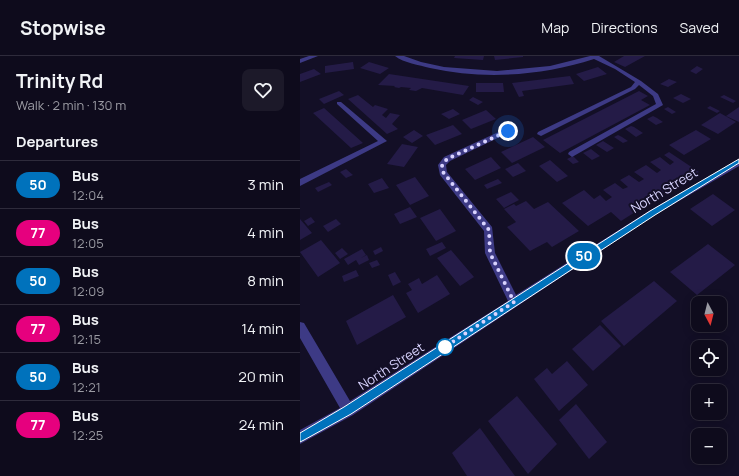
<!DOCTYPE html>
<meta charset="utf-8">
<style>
:root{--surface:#0e0b1c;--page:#1c1929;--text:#f1f3f6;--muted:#9b9ba3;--line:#2e2b3b}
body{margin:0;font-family:Manrope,sans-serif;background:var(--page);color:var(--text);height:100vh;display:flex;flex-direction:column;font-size:15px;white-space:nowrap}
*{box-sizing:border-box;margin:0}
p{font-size:13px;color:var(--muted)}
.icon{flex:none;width:22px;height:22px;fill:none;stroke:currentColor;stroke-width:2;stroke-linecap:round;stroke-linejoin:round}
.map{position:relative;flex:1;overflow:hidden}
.side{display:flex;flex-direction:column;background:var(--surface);width:300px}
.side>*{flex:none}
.badge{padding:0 8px;border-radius:13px;font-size:14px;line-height:26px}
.needle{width:26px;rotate:173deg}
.fabs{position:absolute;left:391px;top:240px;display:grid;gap:8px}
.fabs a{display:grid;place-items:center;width:36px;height:36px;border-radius:8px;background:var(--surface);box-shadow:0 2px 10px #0003,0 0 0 1px var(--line);font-size:20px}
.you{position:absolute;width:20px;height:20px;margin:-10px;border:3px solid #fff;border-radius:50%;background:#1a73e8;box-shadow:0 0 0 6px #1a73e833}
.map>.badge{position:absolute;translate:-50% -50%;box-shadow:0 0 0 2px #fff}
h2{padding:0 16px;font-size:15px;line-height:36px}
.round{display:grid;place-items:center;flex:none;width:42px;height:42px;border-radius:8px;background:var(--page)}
.summary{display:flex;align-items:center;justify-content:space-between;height:68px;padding:0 16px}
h1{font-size:19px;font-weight:700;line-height:30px}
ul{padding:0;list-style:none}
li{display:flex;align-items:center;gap:12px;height:48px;padding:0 16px;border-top:1px solid var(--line)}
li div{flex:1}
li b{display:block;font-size:15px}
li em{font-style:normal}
li .badge{min-width:44px;font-weight:700;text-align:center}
header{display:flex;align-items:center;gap:24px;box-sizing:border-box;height:56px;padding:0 20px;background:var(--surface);border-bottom:1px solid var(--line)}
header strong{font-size:19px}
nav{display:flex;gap:22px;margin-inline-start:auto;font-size:14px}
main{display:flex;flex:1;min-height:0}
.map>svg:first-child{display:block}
</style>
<header>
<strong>Stopwise</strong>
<nav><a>Map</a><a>Directions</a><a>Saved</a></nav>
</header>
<main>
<section class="side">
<div class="summary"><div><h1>Trinity Rd</h1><p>Walk · 2 min · 130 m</p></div><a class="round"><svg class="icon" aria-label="heart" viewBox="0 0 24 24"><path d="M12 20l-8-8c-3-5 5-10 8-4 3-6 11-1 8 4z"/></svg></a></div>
<h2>Departures</h2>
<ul>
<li><span class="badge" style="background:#0072bc;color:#fff">50</span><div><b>Bus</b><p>12:04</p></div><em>3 min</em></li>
<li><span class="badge" style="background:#e6007e;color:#fff">77</span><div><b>Bus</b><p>12:05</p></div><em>4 min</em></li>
<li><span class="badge" style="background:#0072bc;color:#fff">50</span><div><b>Bus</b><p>12:09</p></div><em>8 min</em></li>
<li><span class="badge" style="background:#e6007e;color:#fff">77</span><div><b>Bus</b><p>12:15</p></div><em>14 min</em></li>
<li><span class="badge" style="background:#0072bc;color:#fff">50</span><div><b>Bus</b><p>12:21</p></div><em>20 min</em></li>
<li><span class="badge" style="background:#e6007e;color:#fff">77</span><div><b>Bus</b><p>12:25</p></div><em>24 min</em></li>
</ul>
</section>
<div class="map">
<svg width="439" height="420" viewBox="0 0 439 420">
<rect width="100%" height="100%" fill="#130f26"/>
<path fill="#241b47" d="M155,0H184L183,4L154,2Z
M194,0H223V1L195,4Z
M324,0H345L325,11L314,6Z
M53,6L54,13L25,17V10Z
M69,6L89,12L80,18L60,12Z
M397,10L403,13L396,18L390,15Z
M298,11L307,18L284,25L276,18Z
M14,13L21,18L0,26V18Z
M89,18L169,30L163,39L122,32L116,35L109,34L111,32L101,31L99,32L94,31L95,30L78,29Z
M270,20L274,28L222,35L224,40L219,41L212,27Z
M369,23L377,26L368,31L360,28Z
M176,27H203L204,36H176Z
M39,35L44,39L24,48L19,43Z
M339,35L348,40L341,44L350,49L260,97L243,84Z
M381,38L391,43L383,47L373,42Z
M58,39L73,51L75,49L88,53L82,59L86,62L90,57L100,59L92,68L98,73L87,78L48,43Z
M424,39L436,45L433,47L420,41Z
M173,41L183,46L178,49L169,44Z
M410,50L420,55L417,57L407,52Z
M368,51L376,56L372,58L364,53Z
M439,51V66L426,60Z
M24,52L63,87L51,92L13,57Z
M153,53L160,58L149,63L141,58Z
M186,54L196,63L171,73L162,64Z
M420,57L436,66L418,78L401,69Z
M353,60L357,62L363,66L356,69L347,63Z
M153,69L162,78L135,89L126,79Z
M331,70L334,71L343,77L336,81L325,73Z
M114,74L123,80L112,87L103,81Z
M396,74L411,83L384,99L369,89Z
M318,79L322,81L328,85L323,87L314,81Z
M233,81L245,91L212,107L201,96Z
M303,85L314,92L307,96L296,89Z
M102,88L118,91L104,111L87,108Z
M291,93L300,100L292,104L283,97Z
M369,96L399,116L321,165L311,156L288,170L262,147L284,134L294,143L300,139L306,145L312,141L303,134L315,127L323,133L328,131L320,124L329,119L339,126L344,123L334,116L346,109L357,117L361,114L350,106L360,101L370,109L374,106L364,99Z
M273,100L279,106L273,108L267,103Z
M191,101L201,112L175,124L165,113Z
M250,104L268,120L257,126L239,110Z
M218,107L226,115L213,121L205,113Z
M46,113L53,119L46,122L40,116Z
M115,121L129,140L110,149L96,129Z
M82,122L89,132L74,137L68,128Z
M198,123L202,127L187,133L184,129Z
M29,126L32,129L18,136L15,132Z
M211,136L219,144L204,152L196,143Z
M413,138L435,154L412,170L390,153Z
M226,145L234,153L248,146L279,175L252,191L247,186L230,195L207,171L216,166L204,153L214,148L216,150Z
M110,151L117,161L100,168L94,158Z
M140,153L156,175L136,185L120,162Z
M11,161L15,166L8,170L4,165Z
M0,163L12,177L0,184Z
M36,163L41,168L28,176L23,170Z
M21,184L40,207L18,221L0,196Z
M142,186L146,192L130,200L126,193Z
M408,188L435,209L397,239L370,216Z
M81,191L83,195L75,199L73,195Z
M42,192L48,198L40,203L35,197Z
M62,193L66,199L61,202L67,199L69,204L59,209L56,204L48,209L44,203Z
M151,194L174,221L160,230L137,202Z
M77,204L80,209L72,212L69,207Z
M56,214L59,220L44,226L42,220Z
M95,216L101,226L93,230L88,219Z
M137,219L150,238L118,257L106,237L112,234L108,228L119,222L122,228Z
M354,225L377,245L324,290L301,265Z
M93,239L106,261L57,289L46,265Z
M300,269L321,290L293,315L272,293Z
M267,305L288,329L259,355L234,323L247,312L252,318Z
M217,340L257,388L228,418L188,365Z
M276,348L307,386L289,403L259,364Z
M180,372L215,420H167L152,397Z"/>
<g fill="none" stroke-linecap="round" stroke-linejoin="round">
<path fill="#3d3a85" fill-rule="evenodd" d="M9,0H18L0,7V3Z
M95,0H104L121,6L144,11L197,15L250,10L290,0H299L341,25L358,38L363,49L272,101L268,98L269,96L356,48L353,40L339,29L335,33L241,80L237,78L238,76L331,31L335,26L315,13L294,3C241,20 184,24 130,12C119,9 104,7 95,0Z
M37,46H41L87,85L0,130V123L78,85L37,48Z
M205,73H211L212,75L150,105L146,109L147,116L192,171L195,197L216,239L349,155L439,103V110L355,159L53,359L0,388V374L40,352L0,282V266L4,267L50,345L208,245L185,197L184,175L140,119L138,109L144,101Z"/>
</g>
<path fill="#0072bc" stroke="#fff" d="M439,103V107L355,159L51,358L4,384L0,386V377L44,351L350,155Z"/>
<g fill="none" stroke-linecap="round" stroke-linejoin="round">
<path stroke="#d9d4ff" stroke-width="4" stroke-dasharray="0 7.2" d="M145,291L140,294L214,246L190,197L189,174L143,116L142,109L147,103L208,75"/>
</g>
<circle fill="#fff" stroke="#0072bc" stroke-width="2" cx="145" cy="291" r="8"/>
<g text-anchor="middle" stroke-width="4" stroke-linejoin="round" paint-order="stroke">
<g font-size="13" fill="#d9d4ff" stroke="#130f26">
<text transform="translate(364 134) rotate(-31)" y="5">North Street</text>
<text transform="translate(91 310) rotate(-33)" y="5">North Street</text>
</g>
</g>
</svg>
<div class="fabs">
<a><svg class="needle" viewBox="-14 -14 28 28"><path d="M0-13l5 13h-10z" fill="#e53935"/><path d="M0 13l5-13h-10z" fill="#9b9ba3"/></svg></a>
<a><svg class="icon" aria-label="locate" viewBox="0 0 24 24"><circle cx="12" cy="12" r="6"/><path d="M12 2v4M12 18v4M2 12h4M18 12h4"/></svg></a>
<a>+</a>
<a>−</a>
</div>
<div class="you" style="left:208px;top:75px"></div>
<b class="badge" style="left:284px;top:200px;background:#0072bc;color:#fff">50</b>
</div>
</main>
